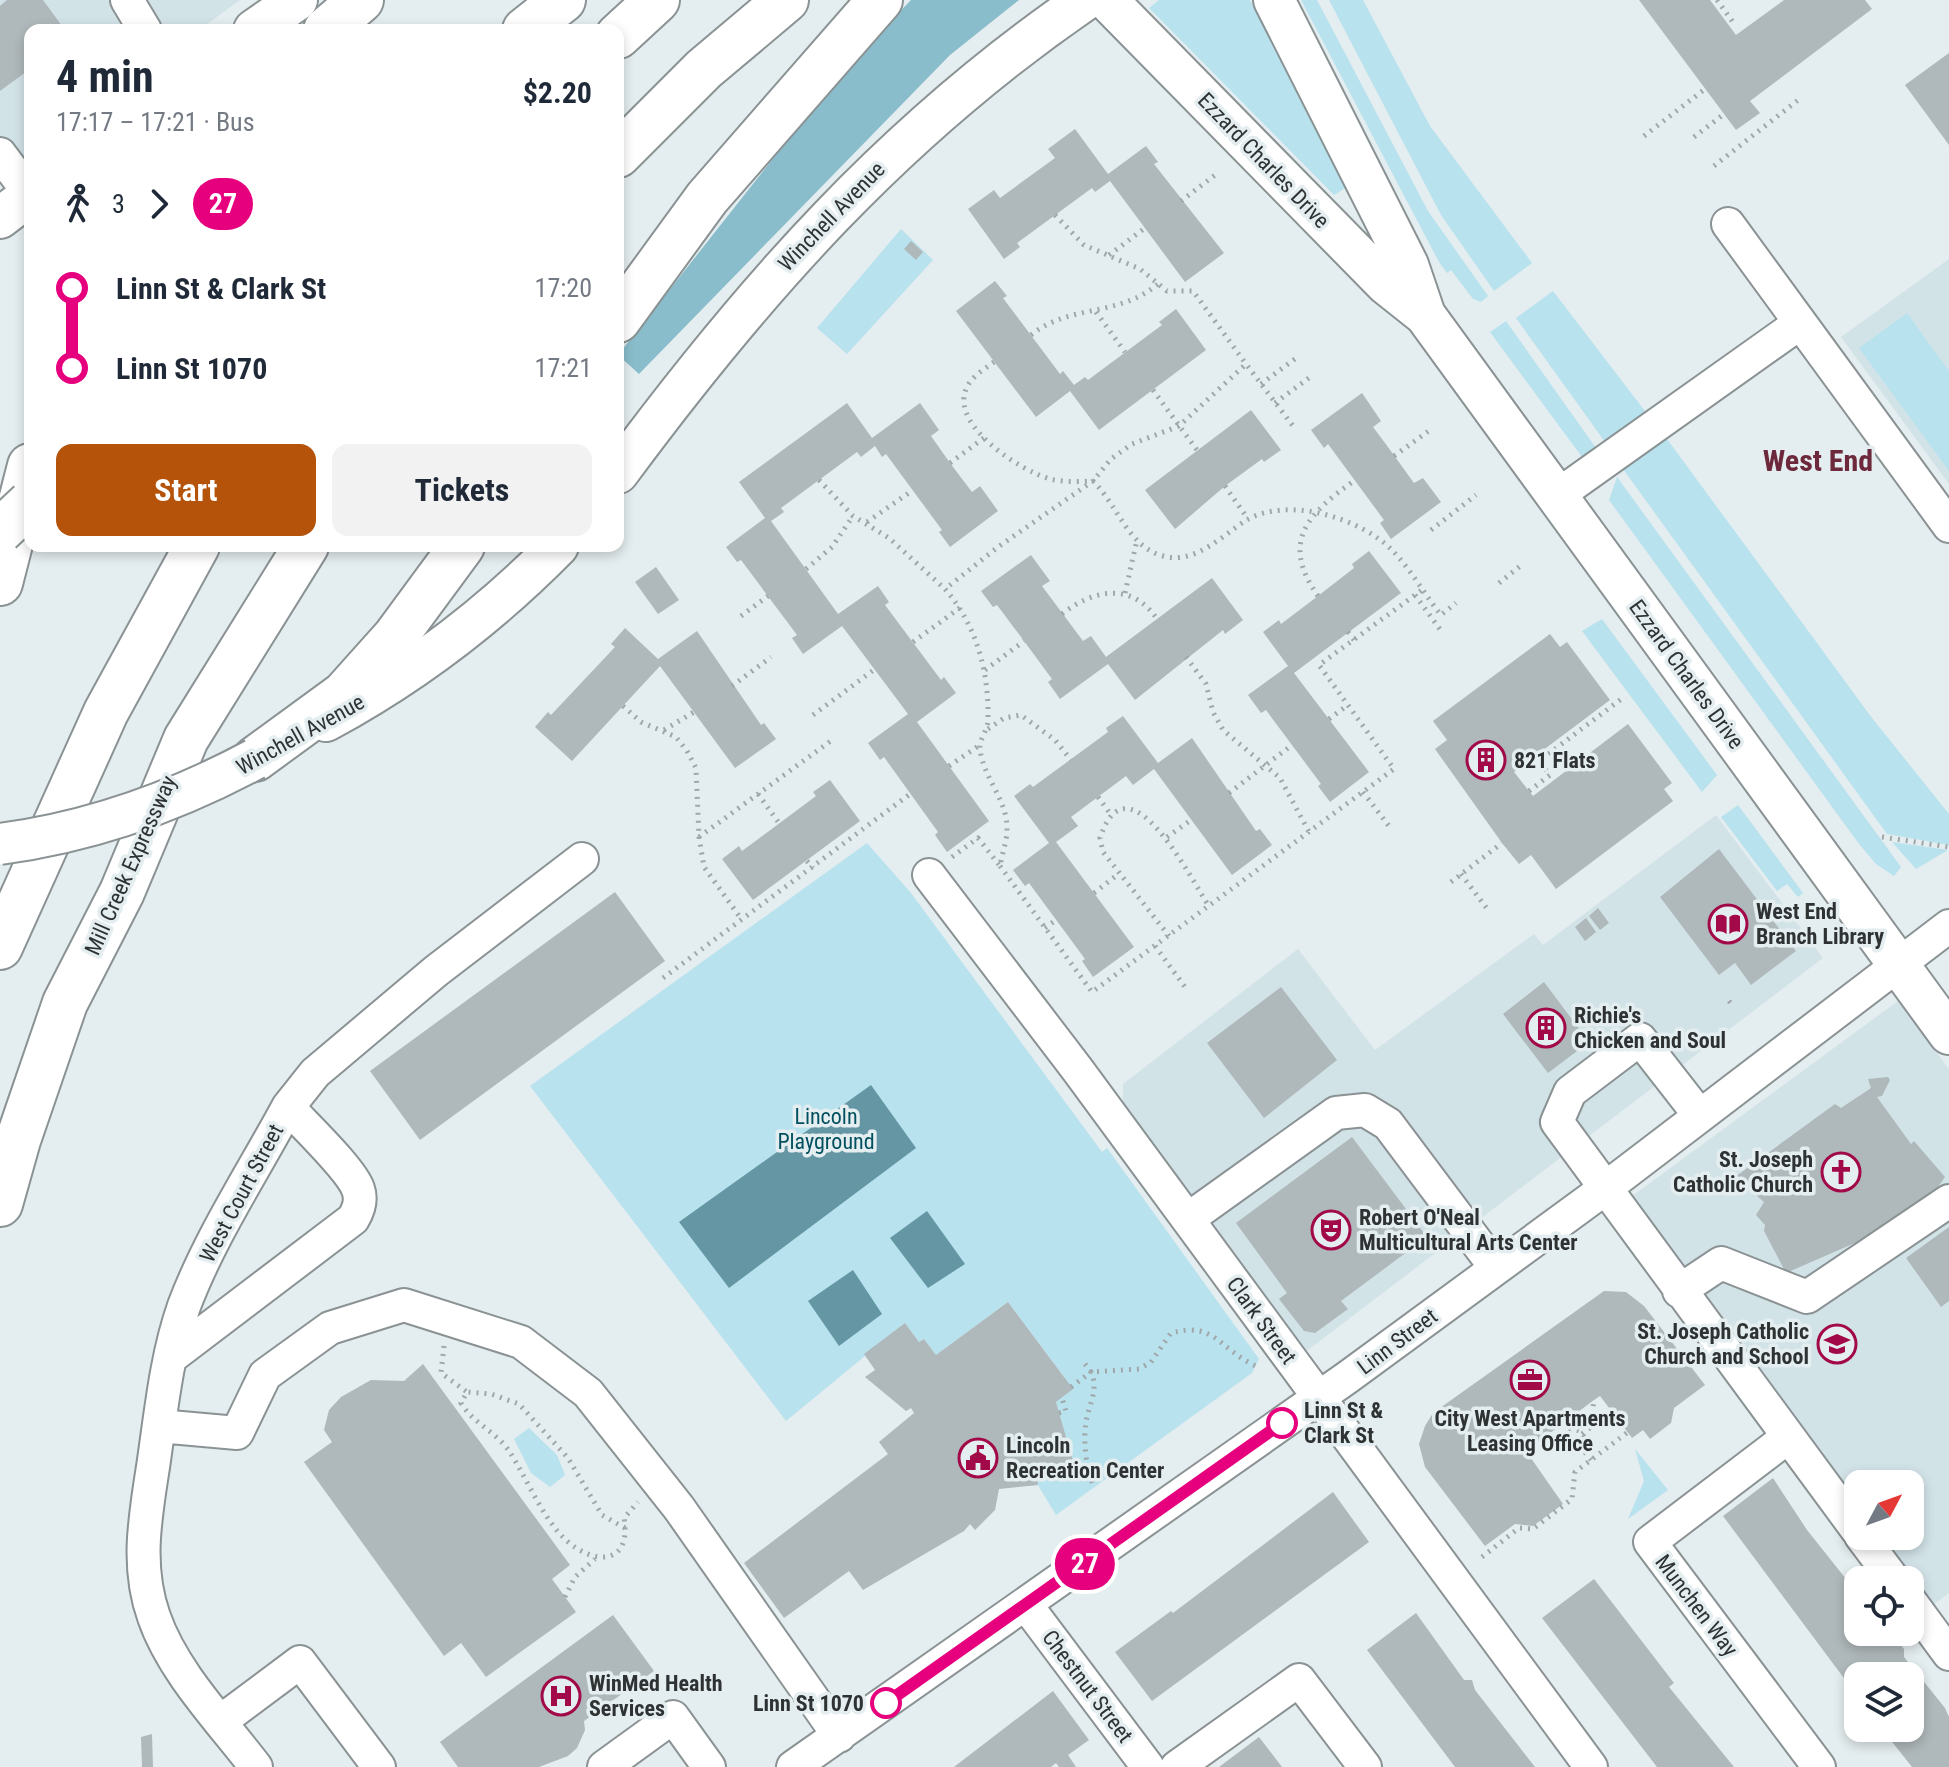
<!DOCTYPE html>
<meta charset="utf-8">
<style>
:root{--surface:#fff;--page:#f2f2f3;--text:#1f2937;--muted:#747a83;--accent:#b45309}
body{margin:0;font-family:"Roboto Condensed",sans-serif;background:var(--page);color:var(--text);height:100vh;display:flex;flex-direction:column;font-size:30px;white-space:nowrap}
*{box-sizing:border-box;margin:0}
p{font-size:26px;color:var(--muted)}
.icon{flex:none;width:44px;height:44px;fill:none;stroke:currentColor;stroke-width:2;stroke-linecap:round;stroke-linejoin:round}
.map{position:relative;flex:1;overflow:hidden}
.side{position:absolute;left:24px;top:24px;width:600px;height:528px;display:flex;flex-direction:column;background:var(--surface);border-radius:16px;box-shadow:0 4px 12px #0003}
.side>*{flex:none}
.badge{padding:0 16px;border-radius:26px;font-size:28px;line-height:52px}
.needle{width:52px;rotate:49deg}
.controls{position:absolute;left:1844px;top:1470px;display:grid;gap:16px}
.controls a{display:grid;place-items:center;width:80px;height:80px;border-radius:16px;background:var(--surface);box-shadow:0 4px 12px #0003;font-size:40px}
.map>.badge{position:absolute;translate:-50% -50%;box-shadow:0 0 0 4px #fff}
.legs{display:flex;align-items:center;gap:12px;height:88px;padding:0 32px;font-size:26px}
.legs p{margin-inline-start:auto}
.head{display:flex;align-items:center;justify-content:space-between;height:136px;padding:0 32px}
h1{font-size:44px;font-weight:700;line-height:60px}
.cta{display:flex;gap:16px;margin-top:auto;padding:16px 32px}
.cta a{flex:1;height:92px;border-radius:16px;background:var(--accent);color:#fff;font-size:32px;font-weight:700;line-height:92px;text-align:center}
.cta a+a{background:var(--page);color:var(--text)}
ul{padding:0 32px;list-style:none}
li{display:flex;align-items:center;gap:28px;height:80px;font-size:30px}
li i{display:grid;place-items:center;width:12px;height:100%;margin:0 10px;background:currentColor}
li i::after{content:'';width:20px;height:20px;margin:-10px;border:6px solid;border-radius:50%;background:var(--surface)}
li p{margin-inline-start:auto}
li:first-child i{background:linear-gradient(#0000 50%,currentColor 0)}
li:last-child i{background:linear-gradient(currentColor 50%,#0000 0)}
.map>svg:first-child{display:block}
</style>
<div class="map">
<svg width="1949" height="1767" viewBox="0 0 1949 1767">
<rect width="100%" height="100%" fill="#e4edef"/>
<path fill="#d2e3e8" d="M0,0H240L199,30H30V152L0,174Z
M1949,259V484L1841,337Z
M1716,815L1823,958L1304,1353L1123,1111V1084L1298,949L1375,1050L1534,934L1543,945Z
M1898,1001L1949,1069V1593L1925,1611L1910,1591V1580H1902L1869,1536H1910V1484H1858V1522L1620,1205Z"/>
<path fill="#b8e2ee" d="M1159,0H1250L1347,187L1334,195L1149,8Z
M1301,0H1317L1428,211L1488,296L1481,302L1473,299L1451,270L1447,273L1439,262Z
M1329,0H1363L1430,126L1532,263L1494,291L1441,215Z
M901,229L933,260L847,354L817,328Z
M1553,291L1648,415L1605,442L1516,318Z
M1907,313L1949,371V471L1859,348Z
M1506,321L1596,448L1582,457L1490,332Z
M1667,439L1872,718L1949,814V845L1887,834L1623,469Z
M1617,477L1901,867L1894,876L1876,864L1859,844L1609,500Z
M1602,619L1717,775L1702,792L1582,631Z
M1738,805L1803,893L1798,897L1787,884L1777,891L1721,817Z
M1892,842L1948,850L1916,869Z
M867,843L911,893L1102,1152L1107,1148L1259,1359L1252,1373L1056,1515L1038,1485L1036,1470L1073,1461L1056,1402L1065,1378L1008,1302L936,1355L924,1339L919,1342L905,1323L786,1421L530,1086Z
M529,1428L557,1455L565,1475L550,1487L531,1473L514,1439Z
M1635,1449L1668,1490L1628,1519L1644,1481Z"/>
<path fill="#8abdcb" d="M911,0H1019L950,55L639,374L618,355L842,71Z"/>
<path fill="#6496a4" d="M871,1085L916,1148L729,1288L679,1222Z
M927,1211L965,1264L928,1288L890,1238Z
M853,1270L882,1314L839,1346L808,1301Z"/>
<path fill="#afb8ba" d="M7,0H43L65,30H30V69L0,91V6Z
M1639,0H1710L1736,35L1784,0H1865L1872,9L1750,101L1760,113L1736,130Z
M1949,53V145L1905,85Z
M1075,129L1108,174L1146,146L1158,162L1154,164L1224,253L1185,282L1110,181L1095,192L1092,188L1017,243L1020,247L1004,259L968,209L994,190L1000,198L1055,158L1048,149Z
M911,241L923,252L916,260L904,249Z
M995,281L1007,296L1003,298L1060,374L1063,371L1074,385L1085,377L1088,380L1162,325L1159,322L1176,309L1206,350L1099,430L1070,391L1036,417L956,311Z
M1362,393L1381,421L1373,427L1385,443L1414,483L1423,478L1441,502L1391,539L1380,523L1384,520L1328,444L1324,448L1311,430Z
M847,403L872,438L920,403L939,430L931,436L950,463L972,492L980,486L998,511L950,547L939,532L942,530L886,454L882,457L875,446L861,457L857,452L781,508L784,512L771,521L838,614L878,586L889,602L885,605L941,680L944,677L956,693L917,722L989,821L947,852L935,835L938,832L884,757L880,760L868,743L908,714L842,626L803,654L792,638L797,635L741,560L737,562L726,547L765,518L739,482Z
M1251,410L1281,450L1264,462L1262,459L1225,486L1175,529L1145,490Z
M1369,551L1401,593L1294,673L1369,772L1330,802L1318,786L1321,784L1266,710L1261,713L1248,695L1288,666L1263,632L1279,620L1281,624L1318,596L1354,568L1352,564Z
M1031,555L1050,581L1042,586L1083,641L1091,636L1106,657L1212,578L1243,620L1225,634L1223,630L1135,700L1108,664L1060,699L1048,682L1052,679L1024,641L997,605L993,607L981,591Z
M656,567L679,600L658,614L635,582Z
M625,628L658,659L697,631L761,725L764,723L776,739L735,768L660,666L572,761L535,727L548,712L551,715L615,647L611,644Z
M1550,634L1560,647L1567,642L1610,700L1514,772L1533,796L1628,724L1672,783L1664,789L1673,801L1556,889L1531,855L1519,864L1502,843L1435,749L1447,740L1433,721Z
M1123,716L1158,763L1192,738L1256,831L1260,829L1272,845L1232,875L1154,769L1133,785L1126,776L1071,817L1078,826L1056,842L1134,947L1093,977L1082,961L1085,959L1029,883L1025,886L1013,870L1049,843L1014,796L1030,784L1033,787L1108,732L1106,728Z
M830,780L860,821L753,900L722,859L739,846L742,851L816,796L813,792Z
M1719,849L1796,951L1751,985L1735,963L1719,975L1660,897Z
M615,892L665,961L420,1140L370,1071Z
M1598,908L1609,923L1600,930L1589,916Z
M1586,918L1596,932L1585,941L1575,927Z
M1544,982L1589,1042L1548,1073L1503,1014Z
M1281,987L1337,1060L1264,1118L1207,1043Z
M1888,1077L1890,1080L1882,1096L1877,1097L1911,1144L1914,1141L1945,1177L1919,1215L1786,1273L1764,1231L1765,1225L1756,1215L1764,1202L1735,1177L1835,1104L1841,1108L1871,1088L1868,1079Z
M1352,1137L1427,1237L1341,1301L1348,1309L1315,1333L1304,1331L1279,1299L1287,1293L1236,1223Z
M1949,1227V1301L1941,1307L1906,1258Z
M1604,1291L1626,1292L1644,1306L1705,1385L1674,1408L1671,1423L1650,1439L1643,1430L1632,1438L1600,1396L1594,1400L1526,1451L1563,1504L1533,1526L1515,1524L1485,1546L1425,1467L1419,1444L1425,1426L1433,1413Z
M1008,1302L1073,1389L1056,1402L1073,1461L1036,1470L1038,1485L999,1489L995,1510L975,1530L970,1524L964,1531L863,1590L849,1571L784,1618L744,1563L888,1454L879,1442L914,1413L911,1408L906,1411L865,1377L875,1370L864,1354L905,1323L919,1342L924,1339L936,1355Z
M423,1364L570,1565L552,1579L576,1612L486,1677L461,1643L444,1656L304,1462L332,1442L324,1430L329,1410L341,1397L371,1380L404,1381Z
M1773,1478L1807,1530L1858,1594V1632L1891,1633L1904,1649V1657L1945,1708L1949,1717V1767H1912L1881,1728H1910V1676H1858V1697L1723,1516Z
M1333,1492L1369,1542L1152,1701L1115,1652L1171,1611L1173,1613Z
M1594,1579L1674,1683L1669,1687L1734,1767H1657L1542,1618Z
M1416,1613L1464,1680H1472L1475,1690L1535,1767H1455L1367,1650Z
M613,1615L654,1671L584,1721L585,1730L577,1748L568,1756L539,1767H458L440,1742Z
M1053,1691L1089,1740L1068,1755L1076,1767H1059L1056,1763L1051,1767H954Z
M152,1734L153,1767H142L141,1737Z
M1259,1737L1282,1767H1219Z"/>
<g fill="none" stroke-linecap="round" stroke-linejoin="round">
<g stroke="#8a9294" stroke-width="36">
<path id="minor" d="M127,0L145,30
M0,154L30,194
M1728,224L1949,526
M1558,495L1800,323
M929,875L1077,1069L1591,1767
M288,1107L315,1073L436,971L582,859
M1700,1116L1640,1039L1570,1092L1557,1122L1858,1531
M1188,1219L1336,1113L1365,1110L1388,1124L1496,1268
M1679,1291L1721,1263L1807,1297L1949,1201
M170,1358L353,1219C359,1209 362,1200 358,1189C351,1169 304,1125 288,1107C253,1172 210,1237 184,1306C166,1357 161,1413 153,1467C145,1518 136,1567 154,1617C173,1672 221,1721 256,1767
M159,1426L237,1433L265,1375L330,1328L404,1305L521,1342L588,1393L679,1508L839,1736
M1788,1437L1650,1542L1819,1767
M1861,1536L1894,1580
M1910,1601L1949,1654
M1027,1606L1148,1767
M221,1721L300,1662L379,1767
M604,1767L673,1717L709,1767
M793,1767L1348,1377L1603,1190L1949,926
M1177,1767L1299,1680L1365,1767"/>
</g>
<g stroke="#8a9294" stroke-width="44">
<path id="major" d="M1107,0L1386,284L1425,315L1949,1034
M1274,0L1408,265L1425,315
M254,30L297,0
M0,218L30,195
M618,473C755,288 894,131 1085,0
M326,721C413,674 488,617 558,546"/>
</g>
<g stroke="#8a9294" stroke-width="48">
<path id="highway" d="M326,30L361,0
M525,30L563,0
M618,36L657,0
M618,155L704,69L786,0
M618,320L707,198L880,0
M0,583L30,466
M255,759L344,694L395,637L462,546
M0,947L106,712L197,546
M0,1204L18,1140L65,1003L122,892L186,739L306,546"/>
</g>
<path stroke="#a0a7a9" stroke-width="5" stroke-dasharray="2 6" stroke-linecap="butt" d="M1717,0L1735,25
M1644,136L1705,89
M1694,137L1724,114
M1714,166L1802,97
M1181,201L1219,172
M1055,215L1084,245L1140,269L1167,291H1193L1246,364
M1109,255L1145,228
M1096,312L1125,352
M1031,335C1071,303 1117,318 1158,284
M994,362C983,370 969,378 965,392C954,428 1021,471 1050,479C1063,482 1079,482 1093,481C1117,504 1128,547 1163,556C1194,565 1222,536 1245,521C1287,495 1361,518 1393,551C1411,570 1425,595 1441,615L1456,603
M1261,384L1299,356
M1153,390L1197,450
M1275,403L1313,375
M1394,456L1430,430
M950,463L984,438
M819,480L853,516L889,538L945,589
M1225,486L1248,519
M867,522L913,490
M1431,530L1476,495
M806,569L832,547L853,516
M1499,583L1524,563
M1125,593L1137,540
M1415,595L1442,632
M1318,596C1279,541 1309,513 1355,480
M1062,614C1094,589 1132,582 1157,619
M741,616L768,596
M1348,632L1354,640
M913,642L961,607
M1186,657L1206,684L1213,712L1223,730L1280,778L1309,832
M985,670L1024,641
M732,686L771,657
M623,706L641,722L676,737L687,751L696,768L699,837L704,867L742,920
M813,715L875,669
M1329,719L1348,705
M988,729L1004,718L1021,715L1055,740L1071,760
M664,730L694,712
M949,766L980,745
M1529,791L1550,775L1539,761L1624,697
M1363,792L1392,830
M1229,793L1292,745
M758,794L779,823
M1098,797L1112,816
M699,837L832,740
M1167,837L1191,820
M1882,837L1949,847
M952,857L978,838L1000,866C1002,854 1007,841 1007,830C1008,800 983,778 980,749C979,739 988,730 988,720C989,672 977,626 945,589L998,547L1093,481L1111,459L1132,444L1179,426L1246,364L1296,430
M807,861L813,868
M1000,866L1092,992L1394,769L1319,665L1422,590
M1461,874L1488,910
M1451,882L1502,843
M1094,893L1117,875
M1045,928L1056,920
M1169,936L1103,852L1100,838C1128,752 1191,880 1209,906
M1155,946L1185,987
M663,978L910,794
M1729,1001L1734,1007
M444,1346L441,1373L467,1392
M1085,1364L1091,1372L1139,1369L1151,1362L1171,1333C1216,1321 1218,1349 1256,1366
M1071,1387L1091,1372C1099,1390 1089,1404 1086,1422C1083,1442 1086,1469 1094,1487
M1059,1413L1066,1411L1062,1398
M1566 1439a9 9 0 1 1 18 0a9 9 0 1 1-18 0Z
M1582,1434L1590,1428L1594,1400
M1533,1445L1560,1451L1568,1444
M1580,1446L1591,1460
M625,1528L602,1515L568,1458L519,1404L491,1394L467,1392L461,1403C473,1423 496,1432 509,1451C527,1478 542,1518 566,1540C594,1566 632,1565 624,1518L638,1502
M1482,1557L1519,1528L1533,1529L1572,1499L1575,1472L1628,1432
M565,1597L575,1577L595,1559"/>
<use href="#minor" stroke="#fff" stroke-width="32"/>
<use href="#major" stroke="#fff" stroke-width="40"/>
<use href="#highway" stroke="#fff" stroke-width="44"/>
<g stroke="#8a9294" stroke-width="44" stroke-linecap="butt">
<path id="major-bridge" d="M0,844C91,832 175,802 255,759"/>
</g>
<g stroke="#8a9294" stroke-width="48" stroke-linecap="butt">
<path id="highway-bridge" d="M0,531L30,503"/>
</g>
<use href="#major-bridge" stroke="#fff" stroke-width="40"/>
<use href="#highway-bridge" stroke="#fff" stroke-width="44"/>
</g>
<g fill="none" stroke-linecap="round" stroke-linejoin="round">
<g stroke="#fff" stroke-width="18">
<path id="line-1" d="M886,1703L1282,1423"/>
</g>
<use href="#line-1" stroke="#e6007e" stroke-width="12"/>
</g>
<defs>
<g id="building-ring" transform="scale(2)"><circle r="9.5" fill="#e4edef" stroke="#a20948" stroke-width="1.5"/><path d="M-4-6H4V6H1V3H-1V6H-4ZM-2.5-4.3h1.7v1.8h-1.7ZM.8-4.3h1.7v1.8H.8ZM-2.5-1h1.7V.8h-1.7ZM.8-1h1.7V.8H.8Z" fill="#a20948"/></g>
<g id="library-ring" transform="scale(2)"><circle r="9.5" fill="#e4edef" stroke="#a20948" stroke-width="1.5"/><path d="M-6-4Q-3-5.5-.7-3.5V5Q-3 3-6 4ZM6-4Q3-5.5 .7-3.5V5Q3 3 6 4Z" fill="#a20948"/></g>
<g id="church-ring" transform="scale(2)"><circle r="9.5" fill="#e4edef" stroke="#a20948" stroke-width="1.5"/><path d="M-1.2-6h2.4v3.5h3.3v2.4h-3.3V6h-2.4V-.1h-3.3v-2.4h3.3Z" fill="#a20948"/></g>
<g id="theatre-ring" transform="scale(2)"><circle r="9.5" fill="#e4edef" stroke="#a20948" stroke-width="1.5"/><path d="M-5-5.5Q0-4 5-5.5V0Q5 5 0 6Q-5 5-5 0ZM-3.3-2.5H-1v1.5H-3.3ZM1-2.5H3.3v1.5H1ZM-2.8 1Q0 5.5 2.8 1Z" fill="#a20948"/></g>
<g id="school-ring" transform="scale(2)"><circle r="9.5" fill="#e4edef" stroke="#a20948" stroke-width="1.5"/><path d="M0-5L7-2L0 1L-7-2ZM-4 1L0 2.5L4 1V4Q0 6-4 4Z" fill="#a20948"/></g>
<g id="office-ring" transform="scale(2)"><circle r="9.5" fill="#e4edef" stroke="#a20948" stroke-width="1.5"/><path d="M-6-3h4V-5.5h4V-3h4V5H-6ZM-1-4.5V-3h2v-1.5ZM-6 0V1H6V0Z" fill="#a20948"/></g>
<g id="civic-ring" transform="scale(2)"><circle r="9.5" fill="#e4edef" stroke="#a20948" stroke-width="1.5"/><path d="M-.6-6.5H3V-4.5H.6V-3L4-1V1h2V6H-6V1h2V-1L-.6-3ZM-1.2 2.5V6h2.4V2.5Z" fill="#a20948"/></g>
<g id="hospital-ring" transform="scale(2)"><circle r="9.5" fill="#e4edef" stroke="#a20948" stroke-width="1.5"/><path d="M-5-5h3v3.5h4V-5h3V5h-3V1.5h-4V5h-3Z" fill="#a20948"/></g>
</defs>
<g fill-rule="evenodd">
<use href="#building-ring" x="1486" y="760"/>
<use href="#library-ring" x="1728" y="924"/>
<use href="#building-ring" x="1546" y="1028"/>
<use href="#church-ring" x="1841" y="1172"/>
<use href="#theatre-ring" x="1331" y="1230"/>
<use href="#school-ring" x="1837" y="1344"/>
<use href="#office-ring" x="1530" y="1380"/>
<use href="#civic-ring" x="978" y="1458"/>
<use href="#hospital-ring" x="561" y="1696"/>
</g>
<g fill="#fff" stroke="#e6007e" stroke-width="4">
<circle cx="1282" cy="1423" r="14"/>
<circle cx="886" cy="1703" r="14"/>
</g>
<g text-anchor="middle" stroke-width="7" stroke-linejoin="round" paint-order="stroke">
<g font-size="22" fill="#2e3233" stroke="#e4edef">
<text transform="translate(1264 160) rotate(46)" y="8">Ezzard Charles Drive</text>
<text transform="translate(831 216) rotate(-46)" y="8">Winchell Avenue</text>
<text transform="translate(1687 674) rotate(54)" y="8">Ezzard Charles Drive</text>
<text transform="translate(300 734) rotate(-29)" y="8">Winchell Avenue</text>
<text transform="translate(130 865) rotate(-66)" y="8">Mill Creek Expressway</text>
<text transform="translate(241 1193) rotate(-62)" y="8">West Court Street</text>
<text transform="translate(1262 1320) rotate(54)" y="8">Clark Street</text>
<text transform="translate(1397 1341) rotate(-37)" y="8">Linn Street</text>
<text transform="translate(1697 1605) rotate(53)" y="8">Munchen Way</text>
<text transform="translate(1088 1686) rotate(53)" y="8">Chestnut Street</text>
</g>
<g font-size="22" font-weight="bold" fill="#2e3233" stroke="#e4edef" text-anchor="start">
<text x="1514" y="768">821 Flats</text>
<text x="1756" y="919">West End<tspan x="1756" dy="25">Branch Library</tspan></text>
<text x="1574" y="1023">Richie's<tspan x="1574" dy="25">Chicken and Soul</tspan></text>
<text x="1813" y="1167" text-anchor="end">St. Joseph<tspan x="1813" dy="25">Catholic Church</tspan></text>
<text x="1359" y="1225">Robert O'Neal<tspan x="1359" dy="25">Multicultural Arts Center</tspan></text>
<text x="1809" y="1339" text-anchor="end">St. Joseph Catholic<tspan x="1809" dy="25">Church and School</tspan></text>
<text x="1530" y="1426" text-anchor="middle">City West Apartments<tspan x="1530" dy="25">Leasing Office</tspan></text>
<text x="1006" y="1453">Lincoln<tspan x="1006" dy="25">Recreation Center</tspan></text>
<text x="589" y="1691">WinMed Health<tspan x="589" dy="25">Services</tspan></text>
</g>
<g font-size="22" fill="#02505f" stroke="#e4edef">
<text x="826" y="1124">Lincoln<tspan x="826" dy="25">Playground</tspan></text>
</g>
<g font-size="22" font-weight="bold" fill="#2e3233" stroke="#e4edef" text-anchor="start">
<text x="1304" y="1418">Linn St &amp;<tspan x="1304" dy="25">Clark St</tspan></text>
<text x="864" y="1711" text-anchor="end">Linn St 1070</text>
</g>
<g font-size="30" font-weight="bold" fill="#6d283b" stroke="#e4edef">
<text x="1818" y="471">West End</text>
</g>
</g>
</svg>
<div class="controls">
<a><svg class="needle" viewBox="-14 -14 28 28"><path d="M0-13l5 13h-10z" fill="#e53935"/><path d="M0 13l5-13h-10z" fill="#747a83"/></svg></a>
<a><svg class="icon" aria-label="locate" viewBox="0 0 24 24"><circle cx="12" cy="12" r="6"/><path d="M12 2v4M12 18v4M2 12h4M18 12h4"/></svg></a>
<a><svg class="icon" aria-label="layers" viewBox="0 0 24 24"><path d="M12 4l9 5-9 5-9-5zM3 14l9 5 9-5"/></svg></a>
</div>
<b class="badge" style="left:1085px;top:1564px;background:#e6007e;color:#fff">27</b>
<section class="side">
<div class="head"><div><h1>4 min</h1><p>17:17 – 17:21 · Bus</p></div><b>$2.20</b></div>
<div class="legs"><svg class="icon" aria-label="walk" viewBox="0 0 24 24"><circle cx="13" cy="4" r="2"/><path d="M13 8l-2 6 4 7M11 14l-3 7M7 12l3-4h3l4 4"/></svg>3<svg class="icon" aria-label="forward" viewBox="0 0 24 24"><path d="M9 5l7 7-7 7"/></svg><b class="badge" style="background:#e6007e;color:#fff">27</b></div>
<ul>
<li><i style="color:#e6007e"></i><b>Linn St &amp; Clark St</b><p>17:20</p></li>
<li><i style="color:#e6007e"></i><b>Linn St 1070</b><p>17:21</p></li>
</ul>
<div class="cta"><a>Start</a><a>Tickets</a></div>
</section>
</div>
